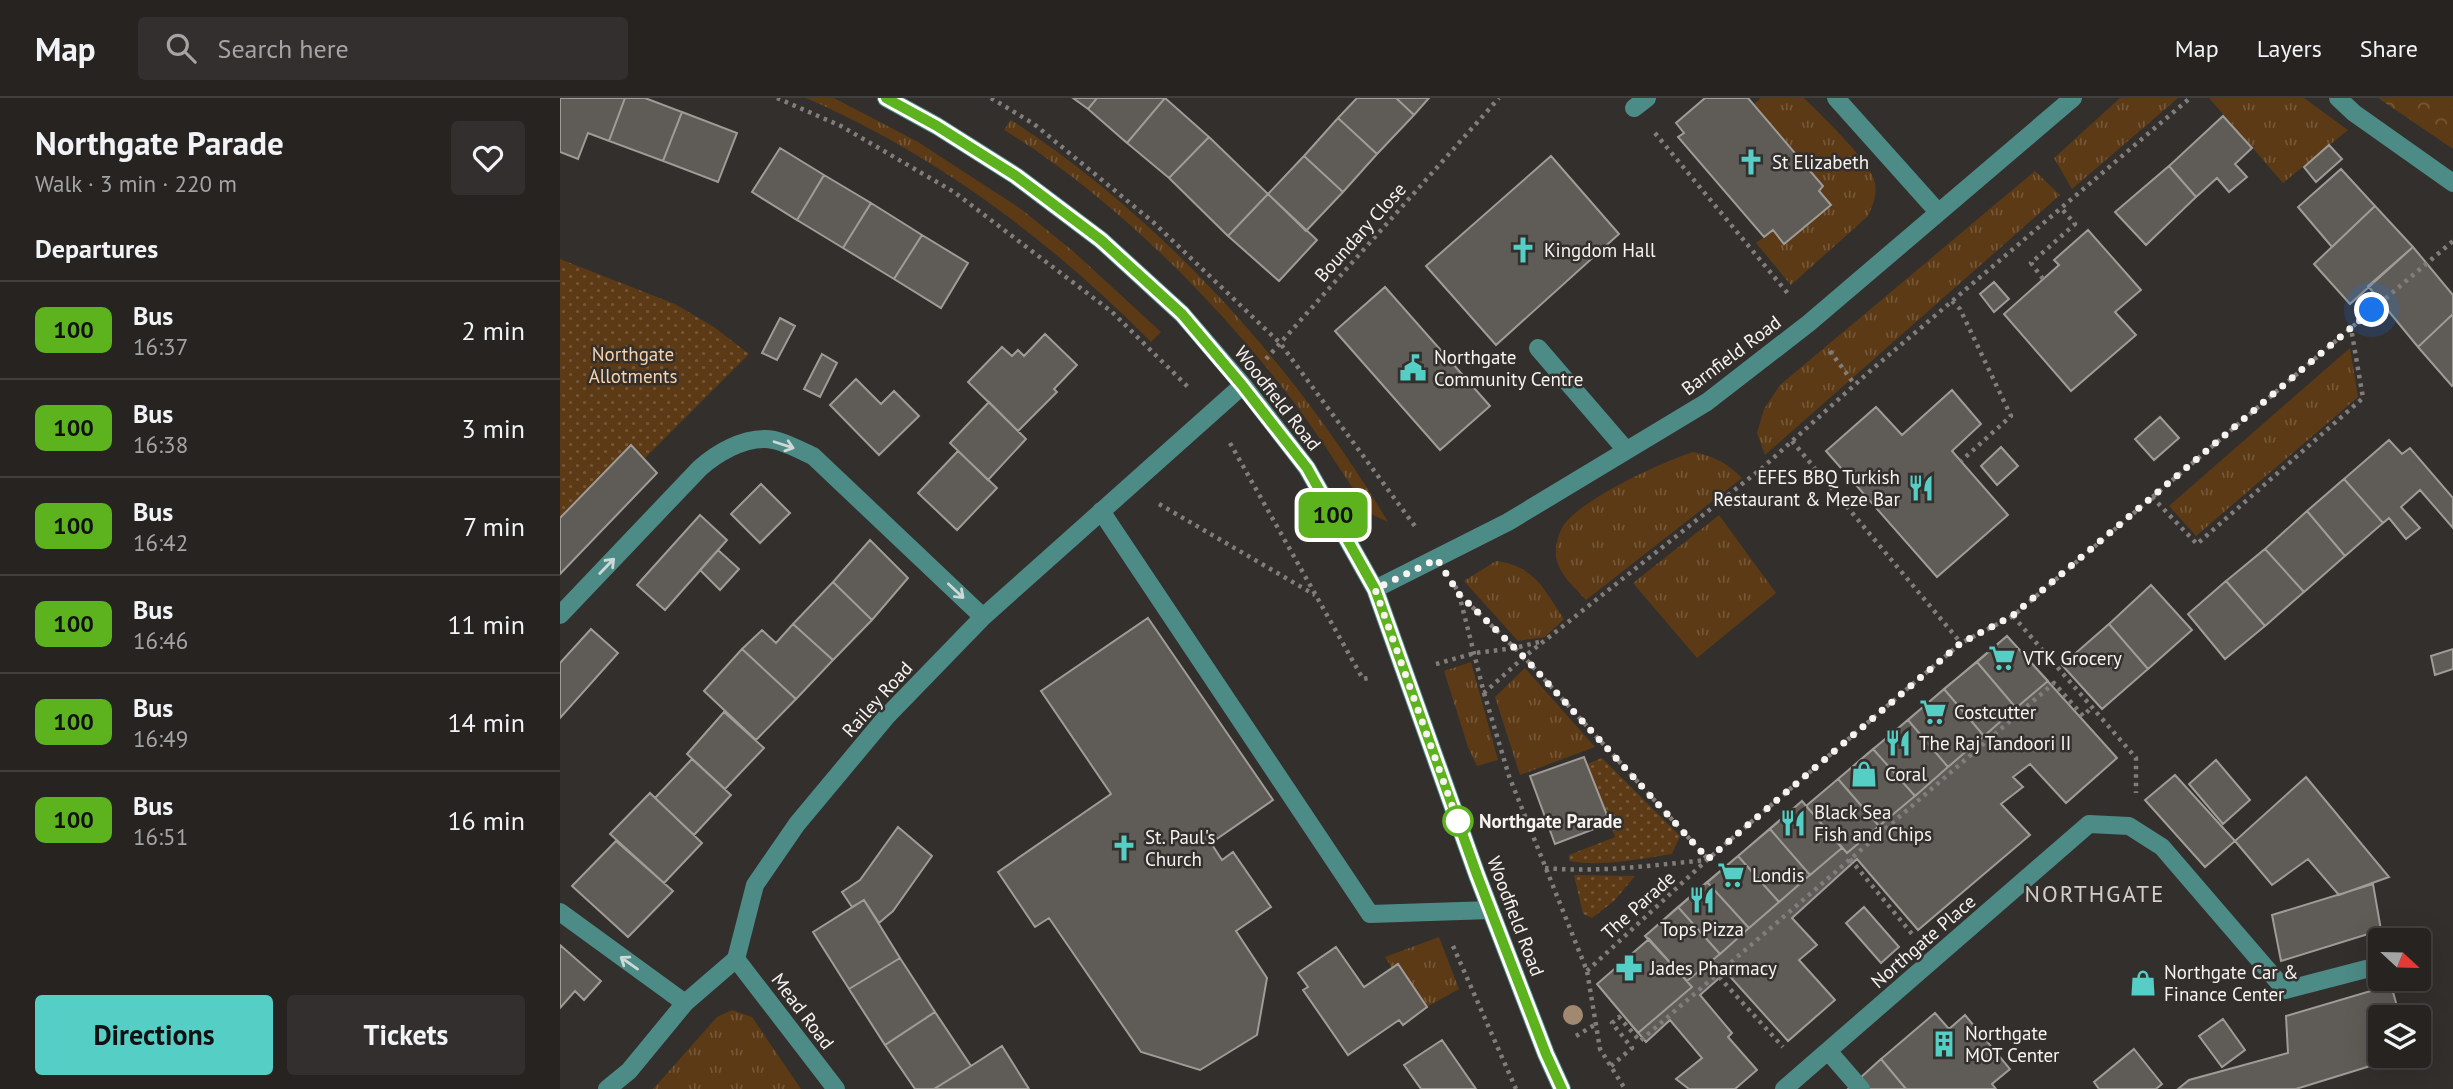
<!DOCTYPE html>
<meta charset="utf-8">
<style>
:root{--surface:#262321;--page:#322f2e;--text:#f1f3f6;--muted:#a4a4a5;--line:#42403f;--accent:#55cec5}
body{margin:0;font-family:"PT Sans",sans-serif;background:var(--page);color:var(--text);height:100vh;display:flex;flex-direction:column;font-size:26px;white-space:nowrap}
*{box-sizing:border-box;margin:0}
p{font-size:23px;color:var(--muted)}
.icon{flex:none;width:38px;height:38px;fill:none;stroke:currentColor;stroke-width:2;stroke-linecap:round;stroke-linejoin:round}
.map{position:relative;flex:1;overflow:hidden}
.details{display:flex;flex-direction:column;background:var(--surface);width:560px}
.details>*{flex:none}
.badge{padding:0 14px;border-radius:10px;font-size:24px;line-height:46px}
.needle{width:46px;rotate:112deg}
.controls{position:absolute;left:1808px;top:830px;display:grid;gap:14px}
.controls a{display:grid;place-items:center;width:63px;height:63px;border-radius:7px;background:var(--surface);box-shadow:0 7px 28px #0002,0 0 0 2px var(--line);font-size:35px}
.you{position:absolute;width:35px;height:35px;margin:-18px;border:5px solid #fff;border-radius:50%;background:#1a73e8;box-shadow:0 0 0 10px #1a73e833}
.map>.badge{position:absolute;translate:-50% -50%;box-shadow:0 0 0 4px #fff}
h2{padding:0 35px;font-size:26px;line-height:63px}
.round{display:grid;place-items:center;flex:none;width:74px;height:74px;border-radius:7px;background:var(--page)}
.overview{display:flex;align-items:center;justify-content:space-between;height:119px;padding:0 35px}
h1{font-size:33px;font-weight:700;line-height:52px}
.cta{display:flex;gap:14px;margin-top:auto;padding:14px 35px}
.cta a{flex:1;height:80px;border-radius:7px;background:var(--accent);color:#111;font-size:28px;font-weight:700;line-height:80px;text-align:center}
.cta a+a{background:var(--page);color:var(--text)}
ul{padding:0;list-style:none}
li{display:flex;align-items:center;gap:21px;height:98px;padding:0 35px;border-top:2px solid var(--line)}
li div{flex:1}
li b{display:block;font-size:26px}
li em{font-style:normal}
li .badge{min-width:77px;font-weight:700;text-align:center}
header{display:flex;align-items:center;gap:42px;box-sizing:border-box;height:98px;padding:0 35px;background:var(--surface);border-bottom:2px solid var(--line)}
header strong{font-size:33px}
nav{display:flex;gap:38px;margin-inline-start:auto;font-size:24px}
.search{width:490px;height:63px;background:var(--page);display:flex;align-items:center;gap:18px;box-sizing:border-box;padding:0 24px;border-radius:7px;color:var(--muted);font-size:26px}
main{display:flex;flex:1;min-height:0}
.map>svg:first-child{display:block}
</style>
<header>
<strong>Map</strong>
<div class="search"><svg class="icon" aria-label="search" viewBox="0 0 24 24"><circle cx="10" cy="10" r="6"/><path d="M15 15l6 6"/></svg>Search here</div>
<nav><a>Map</a><a>Layers</a><a>Share</a></nav>
</header>
<main>
<section class="details">
<div class="overview"><div><h1>Northgate Parade</h1><p>Walk · 3 min · 220 m</p></div><a class="round"><svg class="icon" aria-label="heart" viewBox="0 0 24 24"><path d="M12 20l-8-8c-3-5 5-10 8-4 3-6 11-1 8 4z"/></svg></a></div>
<h2>Departures</h2>
<ul>
<li><span class="badge" style="background:#5cb31e;color:#111">100</span><div><b>Bus</b><p>16:37</p></div><em>2 min</em></li>
<li><span class="badge" style="background:#5cb31e;color:#111">100</span><div><b>Bus</b><p>16:38</p></div><em>3 min</em></li>
<li><span class="badge" style="background:#5cb31e;color:#111">100</span><div><b>Bus</b><p>16:42</p></div><em>7 min</em></li>
<li><span class="badge" style="background:#5cb31e;color:#111">100</span><div><b>Bus</b><p>16:46</p></div><em>11 min</em></li>
<li><span class="badge" style="background:#5cb31e;color:#111">100</span><div><b>Bus</b><p>16:49</p></div><em>14 min</em></li>
<li><span class="badge" style="background:#5cb31e;color:#111">100</span><div><b>Bus</b><p>16:51</p></div><em>16 min</em></li>
</ul>
<div class="cta"><a>Directions</a><a>Tickets</a></div>
</section>
<div class="map">
<svg width="1893" height="991" viewBox="0 0 1893 991">
<defs>
<pattern id="grass-tufts" width="24" height="20" patternUnits="userSpaceOnUse" patternTransform="scale(1.75)"><rect width="24" height="20" fill="#5c3a15"/><path d="M3 7l-1-3M5 7V3M7 7l1-3M15 17l-1-3M17 17v-4M19 17l1-3" fill="none" stroke="#745738"/></pattern>
<pattern id="forest-crowns" width="20" height="18" patternUnits="userSpaceOnUse" patternTransform="scale(1.75)"><rect width="20" height="18" fill="#5c3a15"/><path d="M2 6a3 3 0 1 1 6 0M12 15a3 3 0 1 1 6 0" fill="none" stroke="#745738"/></pattern>
<pattern id="garden-dots" width="8" height="8" patternUnits="userSpaceOnUse" patternTransform="scale(1.75)"><rect width="8" height="8" fill="#5c3a15"/><path d="M2 2h.1M6 6h.1" fill="none" stroke="#745738" stroke-width="1.8" stroke-linecap="round"/></pattern>
</defs>
<rect width="100%" height="100%" fill="#332f2c"/>
<path fill="url(#grass-tufts)" d="M246,0H274L358,44L461,111L514,154L601,234L591,244C491,143 377,57 246,0Z
M1201,0H1244C1261,17 1312,65 1315,85C1317,97 1313,107 1308,118L1231,187L1196,145L1213,132L1225,145L1270,107L1259,93L1263,88L1194,6Z
M1560,0H1618L1512,91L1494,60Z
M1649,0H1744L1788,32L1723,85Z
M451,22C602,120 737,270 828,424L811,416C782,376 757,333 726,294C650,197 549,96 444,32Z
M1475,73L1500,97L1205,357L1197,335L1204,311L1220,287Z
M1790,250L1798,299L1636,438L1609,408Z
M1133,354C1154,358 1167,365 1182,380L1026,502C1015,489 999,477 996,459C995,449 998,436 1003,428C1021,401 1102,364 1133,354Z
M1159,417L1216,495L1137,560L1073,485Z
M936,463C975,468 983,490 1004,521L985,539L958,543L904,483Z
M911,564L938,662L917,668L908,649L884,573Z
M965,570L1035,649L960,677L935,599Z
M879,839L899,891L867,909L838,866L832,870L825,859Z
M172,912L192,919L241,991H93L157,919Z"/>
<path fill="url(#forest-crowns)" d="M1818,0H1893V51Z"/>
<path fill="url(#garden-dots)" d="M0,161L115,206L154,229L189,256L85,360L70,347L0,420Z
M1042,660L1120,738L1112,756C1078,761 1043,769 1009,763V757L1055,739L1027,666Z
M1014,777L1075,778L1054,803L1032,820L1023,816Z"/>
<path fill="#5f5b57" stroke="#9f9b96" stroke-width="2" d="M0,0H65L49,43L28,35L18,61L0,54Z
M65,0H85L122,14L103,63L49,43Z
M513,0H537L528,11Z
M537,0H605L567,45L528,11Z
M605,0L649,39L609,80L567,45Z
M797,0H836L854,17L817,56L778,20Z
M836,0H869L854,17Z
M1145,0H1188L1263,88L1259,93L1271,107L1224,146L1213,132L1204,139L1118,39L1124,35L1116,25Z
M122,14L177,35L158,84L103,63Z
M1663,18L1692,50L1675,66L1687,79L1669,94L1657,80L1636,99L1609,68Z
M778,20L817,56L783,94L744,58Z
M649,39L708,96L668,138L609,80Z
M1769,47L1782,61L1756,84L1744,69Z
M220,50L264,77L237,122L192,94Z
M744,58L783,94L746,133L708,96Z
M991,58L1059,136L936,247L866,168Z
M1609,68L1636,99L1586,147L1555,114Z
M1781,71L1815,108L1772,149L1738,109Z
M264,77L311,105L283,150L237,122Z
M708,96L757,142L719,183L668,138Z
M311,105L362,137L334,181L283,150Z
M1815,108L1853,149L1790,206L1754,166Z
M1528,132L1581,192L1555,214L1576,237L1511,293L1444,216L1499,167L1494,162Z
M362,137L408,165L381,210L334,181Z
M1853,149L1893,197V216L1858,249L1808,188Z
M1434,184L1449,201L1434,214L1420,196Z
M825,189L930,308L880,352L775,233Z
M1893,216V287L1892,288L1858,249Z
M220,220L235,228L217,262L202,255Z
M485,236L517,267L494,291L497,294L458,333L408,284L442,249L452,258L458,252L464,258Z
M262,256L277,265L260,299L244,291Z
M296,281L321,306L334,293L359,318L319,357L270,307Z
M1392,292L1421,326L1392,353L1448,417L1377,479L1266,353L1316,309L1342,337Z
M429,304L466,341L428,382L390,345Z
M1600,319L1619,340L1594,362L1575,341Z
M1829,342L1842,356L1850,350L1893,400V430L1860,392L1841,409L1860,430L1846,441L1829,420L1823,425L1784,381Z
M71,347L97,375L0,476V420Z
M1441,349L1458,368L1437,387L1421,368Z
M398,353L437,390L397,432L358,395Z
M1784,381L1823,425L1785,458L1747,413Z
M201,386L230,415L200,445L171,416Z
M1747,413L1785,458L1744,494L1705,451Z
M140,417L167,442L105,512L77,487Z
M310,442L348,480L312,522L273,484Z
M1705,451L1744,494L1705,528L1666,483Z
M158,452L179,471L160,492L140,472Z
M1666,483L1705,528L1665,561L1628,516Z
M273,484L312,522L273,562L233,526Z
M1591,487L1632,532L1588,571L1549,526Z
M588,520L713,702L651,745L662,762L673,754L711,809L676,833L707,880L697,937L640,972L581,954L489,820L475,829L438,774L551,696L481,593Z
M233,526L273,562L236,601L182,551L202,532L216,545Z
M1549,526L1588,571L1542,611L1502,567Z
M31,531L58,555L0,620V565Z
M1447,538L1557,660L1506,705L1470,666L1453,679L1463,689L1441,706L1470,737L1358,832L1297,761L1232,820L1257,847L1239,862L1275,902L1228,943L1166,874L1140,897L1172,935L1168,939L1197,972L1175,991H1129L1116,981L1142,960L1110,922L1086,944L1037,886L1089,841L1085,838L1242,703L1246,708Z
M1447,538L1488,583L1456,610L1417,564Z
M182,551L236,601L196,642L144,593Z
M1893,551V571L1875,577L1871,558Z
M1417,564L1456,610L1424,638L1384,591Z
M1384,591L1424,638L1388,669L1348,622Z
M164,614L204,650L165,691L127,656Z
M1348,622L1388,669L1355,698L1313,651Z
M1313,651L1355,698L1319,728L1278,681Z
M1024,659L1050,725L995,746L970,678Z
M132,661L171,697L134,737L95,700Z
M1656,662L1690,702L1663,726L1629,686Z
M1615,677L1675,743L1645,769L1585,702Z
M1746,679L1829,779L1779,797L1748,761L1712,787L1675,743Z
M1278,681L1319,728L1287,755L1246,708Z
M90,695L142,745L104,785L50,736Z
M1242,703L1282,750L1250,777L1210,731Z
M338,729L372,758L333,813L319,825L304,802L292,809L282,794L300,782Z
M1210,731L1250,777L1219,804L1178,758Z
M56,743L113,793L68,839L12,788Z
M1178,758L1219,804L1189,830L1147,784Z
M1147,784L1189,830L1160,856L1118,809Z
M1813,786L1821,832L1721,863L1712,817Z
M304,802L340,860L289,891L253,834Z
M1118,809L1160,856L1127,883L1085,838Z
M1304,809L1339,849L1321,865L1286,825Z
M1089,841L1132,889L1078,935L1037,886Z
M0,847L41,883L24,902L15,893L0,910Z
M776,849L804,889L838,866L867,909L843,927L839,922L788,957L743,892L748,889L738,875Z
M340,860L375,914L325,947L289,891Z
M1831,887L1840,919H1820V957H1846L1736,991H1618L1629,982L1728,955L1726,918Z
M375,914L411,968L374,991H355L325,947Z
M1375,915L1389,931L1405,917L1450,971L1432,986L1436,991H1346L1321,961Z
M1663,921L1685,952L1662,969L1639,938Z
M882,942L916,991H861L844,967Z
M442,948L469,991H374L411,968Z
M1574,951L1602,986L1596,991H1539L1534,984Z
M1321,961L1346,991H1288Z"/>
<g fill="none" stroke-linecap="round" stroke-linejoin="round">
<path stroke="#817d7b" stroke-width="4.5" stroke-dasharray="3.5 5" stroke-linecap="butt" d="M217,0L281,28L394,94L552,214L629,290
M431,0L474,26L593,124L720,245L857,431
M1095,35L1230,198
M1483,181L1471,165L1515,126L1501,110
M1392,203L1400,211L1451,318L1401,363
M1270,253L1295,287
M706,261L939,0
M1232,343L1401,545
M670,345L803,581L809,580
M1592,399L1637,446L1803,300L1791,230
M599,406L755,497
M895,488L899,496L924,595L964,559L1201,371L1309,274L1630,0
M900,497L964,559L1148,761
M1453,518L1576,660V695
M876,566L915,555L955,550L983,543
M924,595L949,678L1027,873L1040,951L1065,991
M1290,761L1352,836
M985,770C1039,775 1094,767 1147,762
M893,848L956,991
M1027,873L1148,761L1401,545L1453,518L1893,143
M1159,879L1223,949
M1016,938L1036,926
M1051,968L1072,950L1052,925L1059,919L1080,943L1494,585L1523,618L1532,609"/>
<path stroke="#4d8b86" stroke-width="18" d="M326,0L377,28L456,78L541,142L622,216L683,287L747,370L815,491L917,777L986,956L1002,991
M1276,0L1378,114
M1778,0L1794,15L1893,85
M1074,10L1087,0
M978,250L1066,352
M541,413L810,816L931,812
M815,491L948,424L1147,304L1249,225L1513,0
M0,517L140,370C157,355 181,341 205,341C221,341 239,352 253,358L423,519
M0,814L125,905
M176,861L276,991
M1268,953L1301,991
M47,991L69,973L125,905L176,861L195,787L237,726L327,618L423,519L683,287
M1224,991L1529,726L1569,728L1602,749L1725,892L1806,871"/>
</g>
<circle fill="#a08871" cx="1013" cy="917" r="10"/>
<defs><path id="oneway-shaft" d="M-6 0H5M1.5-3L5.5 0L1.5 3" fill="none" stroke-width="1.6" stroke-linecap="round" stroke-linejoin="round" transform="scale(1.75)"/></defs>
<g stroke="#ccd9d6">
<use href="#oneway-shaft" transform="translate(224 347) rotate(18)"/>
<use href="#oneway-shaft" transform="translate(47 468) rotate(-46)"/>
<use href="#oneway-shaft" transform="translate(396 493) rotate(43)"/>
<use href="#oneway-shaft" transform="translate(69 865) rotate(-145)"/>
</g>
<g fill="none" stroke-linecap="round" stroke-linejoin="round">
<g stroke="#fff" stroke-width="16">
<path id="line" d="M326,0L377,28L456,78L541,142L622,216L682,287L747,370L815,491L917,777L986,956L1002,991"/>
</g>
<use href="#line" stroke="#5cb31e" stroke-width="10"/>
<path stroke="#f6f3f1" stroke-width="7" stroke-dasharray="0 12.6" d="M898,723L899,727L815,491L877,461L899,496L964,559L1148,761L1401,545L1452,518L1812,212"/>
</g>
<defs>
<g id="church-bare" transform="scale(2.1)"><path d="M-1.2-6h2.4v3.5h3.3v2.4h-3.3V6h-2.4V-.1h-3.3v-2.4h3.3Z" fill="#55cec5" stroke="#332f2c" stroke-width="2.5" paint-order="stroke"/></g>
<g id="civic-bare" transform="scale(2.1)"><path d="M-.6-6.5H3V-4.5H.6V-3L4-1V1h2V6H-6V1h2V-1L-.6-3ZM-1.2 2.5V6h2.4V2.5Z" fill="#55cec5" stroke="#332f2c" stroke-width="2.5" paint-order="stroke"/></g>
<g id="restaurant-bare" transform="scale(2.1)"><path d="M-5-6h1v4h1v-4h1v4h1v-4h1v5L-1.5 .5V6h-2V.5L-5-1ZM5-6V6H3V1.5H1.5Q1.5-4 5-6Z" fill="#55cec5" stroke="#332f2c" stroke-width="2.5" paint-order="stroke"/></g>
<g id="supermarket-bare" transform="scale(2.1)"><path d="M-6-5.5h2.5l.6 2H6L4.5 2H-2.5L-4.4-4H-6ZM-1.5 3.2a1.3 1.3 0 1 0 .1 0ZM3 3.2a1.3 1.3 0 1 0 .1 0Z" fill="#55cec5" stroke="#332f2c" stroke-width="2.5" paint-order="stroke"/></g>
<g id="shop-bare" transform="scale(2.1)"><path d="M-5-2.5h2.3a2.7 3.5 0 0 1 5.4 0H5L5.5 6h-11ZM-1.5-2.5h3a1.5 2.3 0 0 0-3 0Z" fill="#55cec5" stroke="#332f2c" stroke-width="2.5" paint-order="stroke"/></g>
<g id="pharmacy-bare" transform="scale(2.1)"><path d="M-2-6h4v4h4v4h-4v4h-4v-4h-4v-4h4Z" fill="#55cec5" stroke="#332f2c" stroke-width="2.5" paint-order="stroke"/></g>
<g id="building-bare" transform="scale(2.1)"><path d="M-4-6H4V6H1V3H-1V6H-4ZM-2.5-4.3h1.7v1.8h-1.7ZM.8-4.3h1.7v1.8H.8ZM-2.5-1h1.7V.8h-1.7ZM.8-1h1.7V.8H.8Z" fill="#55cec5" stroke="#332f2c" stroke-width="2.5" paint-order="stroke"/></g>
</defs>
<g fill-rule="evenodd">
<use href="#church-bare" x="1191" y="64"/>
<use href="#church-bare" x="963" y="152"/>
<use href="#civic-bare" x="853" y="270"/>
<use href="#restaurant-bare" x="1361" y="390"/>
<use href="#supermarket-bare" x="1442" y="560"/>
<use href="#supermarket-bare" x="1373" y="614"/>
<use href="#restaurant-bare" x="1338" y="645"/>
<use href="#shop-bare" x="1304" y="676"/>
<use href="#restaurant-bare" x="1233" y="725"/>
<use href="#church-bare" x="564" y="750"/>
<use href="#supermarket-bare" x="1171" y="777"/>
<use href="#restaurant-bare" x="1142" y="802"/>
<use href="#pharmacy-bare" x="1069" y="870"/>
<use href="#shop-bare" x="1583" y="885"/>
<use href="#building-bare" x="1384" y="946"/>
</g>
<circle fill="#fff" stroke="#5cb31e" stroke-width="3.5" cx="898" cy="723" r="14"/>
<g text-anchor="middle" stroke-width="5" stroke-linejoin="round" paint-order="stroke">
<g font-size="19" fill="#f6f3f1" stroke="#332f2c" text-anchor="start">
<text x="1212" y="71">St Elizabeth</text>
<text x="984" y="159">Kingdom Hall</text>
<text x="874" y="266">Northgate<tspan x="874" dy="22">Community Centre</tspan></text>
<text x="1340" y="386" text-anchor="end">EFES BBQ Turkish<tspan x="1340" dy="22">Restaurant &amp; Meze Bar</tspan></text>
<text x="1463" y="567">VTK Grocery</text>
<text x="1394" y="621">Costcutter</text>
<text x="1359" y="652">The Raj Tandoori II</text>
<text x="1325" y="683">Coral</text>
<text x="1254" y="721">Black Sea<tspan x="1254" dy="22">Fish and Chips</tspan></text>
<text x="585" y="746">St. Paul's<tspan x="585" dy="22">Church</tspan></text>
<text x="1192" y="784">Londis</text>
<text x="1142" y="838" text-anchor="middle">Tops Pizza</text>
<text x="1090" y="877">Jades Pharmacy</text>
<text x="1604" y="881">Northgate Car &amp;<tspan x="1604" dy="22">Finance Center</tspan></text>
<text x="1405" y="942">Northgate<tspan x="1405" dy="22">MOT Center</tspan></text>
</g>
<g font-size="19" fill="#f6f3f1" stroke="#332f2c">
<text transform="translate(800 134) rotate(-48)" y="7">Boundary Close</text>
<text transform="translate(1171 257) rotate(-37)" y="7">Barnfield Road</text>
<text transform="translate(718 300) rotate(52)" y="7">Woodfield Road</text>
<text transform="translate(317 601) rotate(-48)" y="7">Railey Road</text>
<text transform="translate(1078 807) rotate(-42)" y="7">The Parade</text>
<text transform="translate(956 818) rotate(69)" y="7">Woodfield Road</text>
<text transform="translate(1363 843) rotate(-41)" y="7">Northgate Place</text>
<text transform="translate(243 913) rotate(53)" y="7">Mead Road</text>
</g>
<g font-size="19" fill="#f9d1aa" stroke="#332f2c">
<text x="73" y="263">Northgate<tspan x="73" dy="22">Allotments</tspan></text>
</g>
<g font-size="19" font-weight="bold" fill="#f6f3f1" stroke="#332f2c" text-anchor="start">
<text x="919" y="730">Northgate Parade</text>
</g>
<g font-size="23" letter-spacing="2" fill="#d3cec9" stroke="#332f2c">
<text x="1535" y="804">NORTHGATE</text>
</g>
</g>
</svg>
<div class="controls">
<a><svg class="needle" viewBox="-14 -14 28 28"><path d="M0-13l5 13h-10z" fill="#e53935"/><path d="M0 13l5-13h-10z" fill="#a4a4a5"/></svg></a>
<a><svg class="icon" aria-label="layers" viewBox="0 0 24 24"><path d="M12 4l9 5-9 5-9-5zM3 14l9 5 9-5"/></svg></a>
</div>
<div class="you" style="left:1812px;top:212px"></div>
<b class="badge" style="left:773px;top:417px;background:#5cb31e;color:#111">100</b>
</div>
</main>
